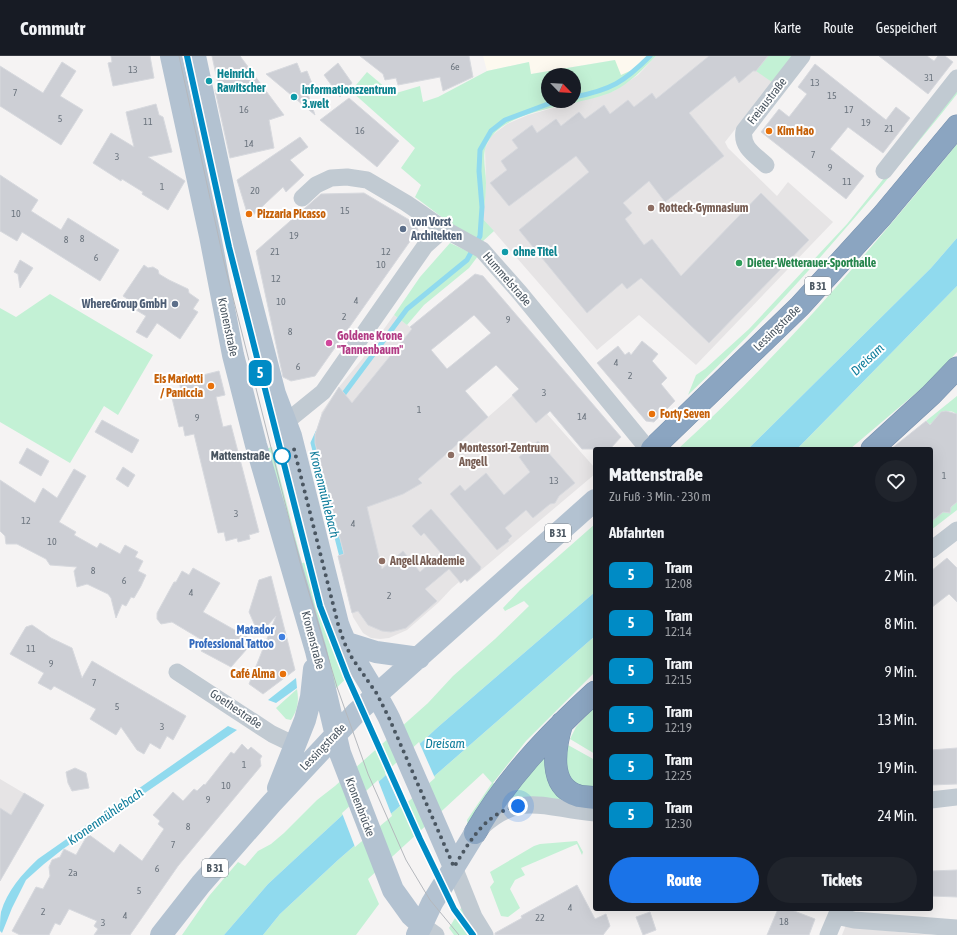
<!DOCTYPE html>
<html lang="de">
<meta charset="utf-8">
<style>
:root{--surface:#171b24;--page:#20242c;--text:#f1f3f6;--muted:#9ea1a6;--line:#363941;--accent:#1a73e8}
body{margin:0;font-family:"Asap Condensed",sans-serif;background:var(--page);color:var(--text);height:100vh;display:flex;flex-direction:column;font-size:15px;white-space:nowrap}
*{box-sizing:border-box;margin:0}
p{font-size:13px;color:var(--muted)}
.icon{flex:none;width:22px;height:22px;fill:none;stroke:currentColor;stroke-width:2;stroke-linecap:round;stroke-linejoin:round}
.map{position:relative;flex:1;overflow:hidden}
.details{position:absolute;left:593px;top:391px;width:340px;height:464px;display:flex;flex-direction:column;background:var(--surface);border-radius:4px;box-shadow:0 4px 16px #0002}
.details>*{flex:none}
.badge{padding:0 8px;border-radius:6px;font-size:14px;line-height:26px}
.needle{width:26px;rotate:115deg}
.fabs{position:absolute;left:541px;top:12px;display:grid;gap:8px}
.fabs a{display:grid;place-items:center;width:40px;height:40px;border-radius:50%;background:var(--surface);box-shadow:0 4px 16px #0002;font-size:20px}
.you{position:absolute;width:20px;height:20px;margin:-10px;border:3px solid #fff;border-radius:50%;background:#1a73e8;box-shadow:0 0 0 6px #1a73e833}
.map>.badge{position:absolute;translate:-50% -50%;box-shadow:0 0 0 2px #fff}
h2{padding:0 16px;font-size:15px;line-height:36px}
.round{display:grid;place-items:center;flex:none;width:42px;height:42px;border-radius:21px;background:var(--page)}
.summary{display:flex;align-items:center;justify-content:space-between;height:68px;padding:0 16px}
h1{font-size:19px;font-weight:800;line-height:30px}
.button{display:flex;gap:8px;margin-top:auto;padding:8px 16px}
.button a{flex:1;height:46px;border-radius:24px;background:var(--accent);color:#fff;font-size:16px;font-weight:800;line-height:46px;text-align:center}
.button a+a{background:var(--page);color:var(--text)}
ul{padding:0;list-style:none}
li{display:flex;align-items:center;gap:12px;height:48px;padding:0 16px}
li div{flex:1}
li b{display:block;font-size:15px}
li em{font-style:normal}
li .badge{min-width:44px;font-weight:700;text-align:center}
header{display:flex;align-items:center;gap:24px;box-sizing:border-box;height:56px;padding:0 20px;background:var(--surface);border-bottom:1px solid var(--line)}
header strong{font-size:19px}
nav{display:flex;gap:22px;margin-inline-start:auto;font-size:14px}
.map>svg:first-child{display:block}
</style>
<header>
<strong>Commutr</strong>
<nav><a>Karte</a><a>Route</a><a>Gespeichert</a></nav>
</header>
<div class="map">
<svg width="957" height="879" viewBox="0 0 957 879">
<rect width="100%" height="100%" fill="#f5f3f3"/>
<path fill="#fdf9ef" d="M483,0H648L632,14L621,20L614,4L531,18L528,6L487,15Z"/>
<path fill="#e6e4e5" d="M656,0H793L725,86L728,92L777,140L788,126L833,166L696,309L639,259L597,294L483,163L486,127L485,92L491,80L507,68L528,59L614,35L638,19Z
M394,259L410,271L488,361L554,303L578,331L547,358L595,412V418L467,526L465,524L460,528L459,526L452,532L438,547L407,574L389,582L380,583L371,582L363,577L353,561L338,500L343,498V494L315,387V379L323,359L321,357L339,331L363,302Z
M0,723L44,749L0,825Z
M846,869L907,877L932,879H842Z"/>
<path fill="#c3f1d5" fill-rule="evenodd" d="M648,0H656C643,13 630,27 614,35C581,51 501,51 486,90C482,100 486,116 486,127C486,139 484,151 483,163L494,175L482,186L459,174L415,141L421,129L401,112L415,92L351,35L367,16L393,38L420,30L423,46L438,41L487,15L529,6L531,18L615,4L621,19L632,14ZM548,19H574V45H548Z
M768,0H793L772,26L756,15Z
M957,32V38L942,57C862,155 780,252 688,339L696,319L705,313L749,273L847,168Z
M957,88V182L931,212L748,393H678C780,300 870,195 957,88Z
M450,187L478,200L469,212L424,249L407,269L394,259L420,221Z
M957,230V296L929,326L850,393H797Z
M50,238L153,299L118,359L104,350L70,407L0,366V252L16,261Z
M957,340V359C953,354 947,355 941,357L935,367L929,368L926,365Z
M272,391L302,507L312,505L352,617L331,637L262,394Z
M957,446V454L931,474V466L943,456L950,457L951,451Z
M595,468V536L438,671L323,777L268,828L224,879H182L209,840L238,806L245,810L258,795L271,788L284,777L317,744L335,730L428,647L453,620L495,583L529,550L524,545L505,555L503,552L520,534Z
M595,580V616L526,685L493,727L495,728L468,771L467,764L492,727L483,717L368,823L379,848L356,879H263L280,858L338,804Z
M297,633C299,644 298,654 291,664L286,663L276,652Z
M595,650V698L570,683L576,671Z
M568,689L595,704V733L571,729L566,705Z
M542,703H545L574,746L513,744L512,741Z
M577,785L583,796L582,799L577,788L521,812L525,819L515,824L510,833L520,852L508,861L501,860L490,831L494,826L490,816L534,790L540,788Z
M463,849L480,879H454L449,872Z"/>
<path fill="#90daee" d="M957,182V230L797,393H748L931,212Z
M595,536V580L338,804L280,858L263,879H224L268,828L323,777L438,671Z
M296,622L297,632L276,647L268,644Z
M228,670L237,674L63,793L44,808L26,824L12,852L2,877L0,875C0,869 0,862 1,856C7,835 22,818 38,803Z"/>
<path fill="#f5f3f3" d="M419,686L435,722L401,752L385,717Z
M378,724L392,760L355,791L342,757Z"/>
<g fill="none" stroke-linecap="round" stroke-linejoin="round">
<path stroke="#90daee" stroke-width="5" d="M574,41C611,34 624,26 650,0
M340,343L407,253L467,204L480,180L482,151L479,115L480,94L491,75L505,64L556,45
M318,376L313,387L343,505"/>
</g>
<path fill="#cdcfd5" stroke="#d7d9de" fill-rule="evenodd" d="M111,0H150L154,22L113,30L108,7L112,6Z
M212,0H240L284,59L269,64L274,92L230,102L215,34L219,33Z
M360,0H469L473,21L443,35L440,21L398,29L396,22L385,24L383,18Z
M709,0H768L756,15H753L739,27L735,20L689,57L724,100L665,146L649,125L623,147L632,157L625,163L644,189L652,183L681,220L761,137L809,184L709,287L641,222L627,233L622,227L587,257L519,174L589,116L576,100L509,150L490,127L507,114L501,105L518,92L512,84L532,69L537,77L556,63L561,70L579,56L585,63L604,49L610,58L628,44L634,51L652,37L656,43Z
M879,0H927L934,5L938,0H945L953,6L928,38Z
M62,6L76,15L60,40L83,54L61,89L0,50V10L43,37Z
M297,7L301,17L307,15L313,30L306,32L315,59L266,18Z
M338,7L352,27L340,41L324,19Z
M815,8L886,64L896,51L910,62L883,97L848,71L830,93L864,120L846,143L761,76L779,53L789,61L807,38L798,31Z
M349,42L399,85L377,111L320,64Z
M156,48L159,59L163,61L172,96L148,101L185,125L168,154L142,138L143,136L122,123L121,125L93,107L111,77L134,91L126,56Z
M300,81L308,91L290,104L304,119L286,136L283,131L249,163L237,124Z
M0,119L38,144L31,155L61,174L68,162L119,194L100,225L22,176L17,185L0,175Z
M364,137L416,168L418,174L315,320L291,325L283,321L256,195L321,138Z
M20,204L33,212L20,232L18,218L14,216Z
M144,209L148,212L153,211L158,214L159,218L169,224L188,233L189,237L199,244L193,253L198,256L180,283L157,267L147,282L136,276L146,260L136,254L138,250L123,240Z
M475,218L483,220L621,381L610,393H582L550,355L536,367L512,339L519,333L496,309L465,335L488,361L418,423L422,427L403,438L367,451L382,513L403,495L420,516L441,497L424,477L421,480L412,470L431,453L481,511L480,514L467,525L465,523L461,527L449,513L425,533L437,545L406,572L391,576L382,575L368,569L358,555L352,557L338,500L344,498L315,387V379L322,358L339,331L352,347L412,273L410,271ZM474,259L491,277L447,313L431,294Z
M642,285L658,298L652,305L667,322L661,328L675,345L654,366L646,365L597,307L618,290L625,299L629,296L631,299Z
M219,315L225,339L216,341L223,371L231,369L259,476L249,479L250,483L238,486L237,482L226,485L224,476L218,477L194,378L185,380L183,370L179,371L172,342L182,339L179,325Z
M946,355L957,358V446L951,451L950,457L943,456L931,466V393H891L926,365L930,369L941,356Z
M102,364L139,384L132,397L95,376Z
M538,385L575,427L559,440L555,447L550,448L533,462L526,454L505,472L512,480L508,484L509,485L497,494L450,438L460,429L465,435L486,417L504,439L530,416L519,401Z
M27,392L49,405L41,420L19,407Z
M123,411L135,419L128,431L116,423Z
M74,413L86,420L59,466L76,476L74,479L97,492L100,487L120,498L125,489L138,496L135,501L143,505L138,515L146,519L141,530L134,542L131,541L126,550L122,548L116,562L111,542L108,538L87,528L77,531L74,515L77,511L50,509L46,503L17,488H6L5,480L0,475V424L35,447L43,432L57,442Z
M947,502L957,512V546L949,538L931,552V515Z
M193,512L220,527L203,556L254,585L231,611L201,595L207,587L172,566L161,568L157,563V557L174,526H176L182,515L189,519Z
M271,520L295,614L263,638L249,628L276,560L259,579L249,556L259,524Z
M32,569L51,582L72,592L82,622L92,605L186,660L173,684L167,680L160,693L150,687L144,698L137,694L121,671L116,679L90,663L96,653L54,630L51,634L38,627L44,617L10,598L26,571Z
M242,688L248,694L251,691L262,700L260,703L261,710L178,810L130,879H94L98,873L94,870L97,865L69,853L60,869L55,867L49,879H20L12,875L36,831L43,833L50,820L49,811L52,804L60,801L64,793L76,799L88,778L114,797L120,788L142,805L164,773L158,768L160,765L153,759L173,736L183,745L194,733L197,735L204,728L205,729L231,696L234,698Z
M957,692V728L931,729V694Z
M75,712L86,717L89,732L72,735L68,727L66,716Z
M24,737L44,749L0,825V752L11,759Z
M957,814V841L931,840V815Z
M577,829L595,863L606,858L610,870L603,879H495V877L522,862L521,860Z
M778,853H789L815,863L809,879H767Z
M650,856L656,874L643,879L636,861Z"/>
<g fill="none" stroke-linecap="round" stroke-linejoin="round">
<g stroke="#7690ad" stroke-width="23">
<path id="highway" d="M652,393L800,250L882,160L957,70
M872,393L931,339L957,312
M562,667C555,690 547,732 579,740C584,741 590,741 595,742
M475,777C507,722 548,679 595,636"/>
</g>
<path stroke="#c1cad2" stroke-width="17" d="M766,109C755,99 741,91 744,75L802,0
M884,115L957,22
M302,142L316,129L331,122L347,121L367,124L406,147L444,173L482,194L520,237L648,393
M286,366L323,336L425,190L444,173
M931,494L957,474
M177,616L272,678L295,689
M931,744L957,741
M483,770C523,734 549,754 595,757
M454,811L474,861L485,879
M836,860L854,864L957,872
M422,869L436,879
M828,879L839,853"/>
<path stroke="#b3c2d1" stroke-width="22" d="M171,0L210,180L233,299L256,389L316,595L340,697L393,834L411,859L422,869
M195,0L231,168L275,338L291,380L338,568C350,602 373,629 389,662L454,811
M344,586L376,596L419,602
M278,732L305,664L311,641L314,613
M161,879L201,828L271,748L356,657L595,444
M417,879L432,847L475,777"/>
<use href="#highway" stroke="#8ba5c1" stroke-width="22"/>
<path stroke="#b5b8bd" stroke-width="1" d="M179,0L224,206L301,510L337,631L368,718L406,804L430,844L459,879
M187,0L216,137L232,204L320,550L347,620L420,783L454,853L473,879"/>
</g>
<g fill="none" stroke-linecap="round" stroke-linejoin="round">
<g stroke="#fff" stroke-width="9">
<path id="line" d="M187,0L229,191L320,550L347,620L420,783L454,853L473,879"/>
</g>
<use href="#line" stroke="#008bc5" stroke-width="6"/>
<path stroke="#4a5661" stroke-width="4" stroke-dasharray="0 7.2" d="M282,400L294,393L338,568L344,586L352,602L377,638L389,662L454,811C470,785 485,757 518,750"/>
</g>
<g fill="#0f9aa8" stroke="#fff" stroke-width="1.5">
<circle cx="209" cy="25" r="4"/>
<circle cx="294" cy="41" r="4"/>
<circle cx="505" cy="196" r="4"/>
</g>
<g fill="#e8710a" stroke="#fff" stroke-width="1.5">
<circle cx="769" cy="75" r="4"/>
<circle cx="249" cy="158" r="4"/>
<circle cx="211" cy="330" r="4"/>
<circle cx="652" cy="358" r="4"/>
<circle cx="283" cy="618" r="4"/>
</g>
<g fill="#8d6e63" stroke="#fff" stroke-width="1.5">
<circle cx="651" cy="152" r="4"/>
<circle cx="451" cy="399" r="4"/>
<circle cx="382" cy="505" r="4"/>
</g>
<g fill="#5c6f8a" stroke="#fff" stroke-width="1.5">
<circle cx="403" cy="173" r="4"/>
<circle cx="175" cy="248" r="4"/>
</g>
<circle fill="#2e9e5b" stroke="#fff" stroke-width="1.5" cx="739" cy="207" r="4"/>
<circle fill="#d1479c" stroke="#fff" stroke-width="1.5" cx="329" cy="287" r="4"/>
<circle fill="#fff" stroke="#008bc5" stroke-width="2" cx="282" cy="400" r="8"/>
<circle fill="#3f7fe0" stroke="#fff" stroke-width="1.5" cx="282" cy="581" r="4"/>
<g text-anchor="middle" stroke-width="4" stroke-linejoin="round" paint-order="stroke">
<g font-size="10" fill="#6b747e">
<text x="455" y="14">6e</text>
<text x="133" y="17">13</text>
<text x="929" y="25">31</text>
<text x="815" y="30">13</text>
<text x="15" y="40">7</text>
<text x="832" y="43">15</text>
<text x="244" y="57">16</text>
<text x="849" y="57">17</text>
<text x="60" y="66">5</text>
<text x="148" y="69">11</text>
<text x="866" y="70">19</text>
<text x="889" y="76">21</text>
<text x="360" y="78">16</text>
<text x="249" y="91">14</text>
<text x="813" y="102">7</text>
<text x="117" y="104">3</text>
<text x="830" y="115">9</text>
<text x="847" y="129">11</text>
<text x="162" y="134">1</text>
<text x="255" y="138">20</text>
<text x="345" y="158">15</text>
<text x="16" y="161">10</text>
<text x="294" y="183">19</text>
<text x="82" y="186">8</text>
<text x="66" y="187">8</text>
<text x="275" y="199">21</text>
<text x="386" y="199">12</text>
<text x="96" y="205">6</text>
<text x="381" y="212">10</text>
<text x="276" y="226">12</text>
<text x="356" y="248">4</text>
<text x="281" y="249">10</text>
<text x="344" y="264">2</text>
<text x="508" y="267">9</text>
<text x="290" y="279">8</text>
<text x="616" y="310">4</text>
<text x="298" y="314">6</text>
<text x="630" y="323">2</text>
<text x="544" y="340">3</text>
<text x="419" y="357">1</text>
<text x="582" y="364">14</text>
<text x="197" y="365">9</text>
<text x="944" y="423">1</text>
<text x="554" y="428">13</text>
<text x="236" y="461">3</text>
<text x="26" y="468">12</text>
<text x="353" y="471">4</text>
<text x="52" y="489">10</text>
<text x="93" y="518">8</text>
<text x="124" y="528">6</text>
<text x="191" y="540">4</text>
<text x="389" y="543">2</text>
<text x="31" y="596">11</text>
<text x="51" y="611">9</text>
<text x="94" y="630">7</text>
<text x="117" y="654">5</text>
<text x="162" y="674">3</text>
<text x="244" y="712">1</text>
<text x="226" y="733">10</text>
<text x="208" y="747">9</text>
<text x="188" y="774">8</text>
<text x="173" y="792">7</text>
<text x="157" y="816">6</text>
<text x="73" y="820">2a</text>
<text x="139" y="838">5</text>
<text x="570" y="855">4</text>
<text x="43" y="859">2</text>
<text x="125" y="863">4</text>
<text x="540" y="865">22</text>
<text x="784" y="869">18</text>
<text x="103" y="870">3</text>
</g>
<g fill="#fff" stroke="#808990" stroke-width="1">
<rect x="805" y="221" width="26" height="18" rx="3"/>
<rect x="545" y="468" width="26" height="18" rx="3"/>
<rect x="202" y="803" width="26" height="18" rx="3"/>
</g>
<g font-size="11" font-weight="bold" fill="#4a5661">
<text x="818" y="234">B 31</text>
<text x="558" y="481">B 31</text>
<text x="215" y="816">B 31</text>
</g>
<g font-size="12" font-weight="bold" fill="#0d838f" stroke="#fff" text-anchor="start">
<text x="217" y="22">Heinrich<tspan x="217" dy="14">Rawitscher</tspan></text>
<text x="302" y="38">informationszentrum<tspan x="302" dy="14">3.welt</tspan></text>
<text x="513" y="200">ohne Titel</text>
</g>
<g font-size="12" fill="#4a5661" stroke="#fff">
<text transform="translate(767 45) rotate(-52)" y="4">Freiaustraße</text>
<text transform="translate(507 223) rotate(49)" y="4">Hummelstraße</text>
<text transform="translate(228 271) rotate(78)" y="4">Kronenstraße</text>
<text transform="translate(777 272) rotate(-44)" y="4">Lessingstraße</text>
<text transform="translate(313 584) rotate(75)" y="4">Kronenstraße</text>
<text transform="translate(236 653) rotate(34)" y="4">Goethestraße</text>
<text transform="translate(323 691) rotate(-46)" y="4">Lessingstraße</text>
<text transform="translate(360 751) rotate(69)" y="4">Kronenbrücke</text>
</g>
<g font-size="12" font-weight="bold" fill="#c56008" stroke="#fff" text-anchor="start">
<text x="777" y="79">Kim Hao</text>
<text x="257" y="162">Pizzaria Picasso</text>
<text x="203" y="327" text-anchor="end">Eis Mariotti<tspan x="203" dy="14">/ Paniccia</tspan></text>
<text x="660" y="362">Forty Seven</text>
<text x="275" y="622" text-anchor="end">Café Alma</text>
</g>
<g font-size="12" font-weight="bold" fill="#785e54" stroke="#fff" text-anchor="start">
<text x="659" y="156">Rotteck-Gymnasium</text>
<text x="459" y="396">Montessori-Zentrum<tspan x="459" dy="14">Angell</tspan></text>
<text x="390" y="509">Angell Akademie</text>
</g>
<g font-size="12" font-weight="bold" fill="#4e5e75" stroke="#fff" text-anchor="start">
<text x="411" y="170">von Vorst<tspan x="411" dy="14">Architekten</tspan></text>
<text x="167" y="252" text-anchor="end">WhereGroup GmbH</text>
</g>
<g font-size="12" font-weight="bold" fill="#27864d" stroke="#fff" text-anchor="start">
<text x="747" y="211">Dieter-Wetterauer-Sporthalle</text>
</g>
<g font-size="12" font-weight="bold" fill="#b23c85" stroke="#fff" text-anchor="start">
<text x="337" y="284">Goldene Krone<tspan x="337" dy="14">"Tannenbaum"</tspan></text>
</g>
<g font-size="12" font-weight="bold" fill="#4a5661" stroke="#fff" text-anchor="end">
<text x="270" y="404">Mattenstraße</text>
</g>
<g font-size="12" font-weight="bold" fill="#366cbe" stroke="#fff" text-anchor="end">
<text x="274" y="578">Matador<tspan x="274" dy="14">Professional Tattoo</tspan></text>
</g>
<g font-size="13" font-style="italic" fill="#0c7c9b" stroke="#fff">
<text transform="translate(867 303) rotate(-43)" y="5">Dreisam</text>
<text transform="translate(325 438) rotate(76)" y="5">Kronenmühlebach</text>
<text x="445" y="692">Dreisam</text>
<text transform="translate(105 760) rotate(-35)" y="5">Kronenmühlebach</text>
</g>
</g>
</svg>
<div class="fabs">
<a><svg class="needle" viewBox="-14 -14 28 28"><path d="M0-13l5 13h-10z" fill="#e53935"/><path d="M0 13l5-13h-10z" fill="#9ea1a6"/></svg></a>
</div>
<div class="you" style="left:518px;top:750px"></div>
<b class="badge" style="left:260px;top:317px;background:#008bc5;color:#fff">5</b>
<section class="details">
<div class="summary"><div><h1>Mattenstraße</h1><p>Zu Fuß · 3 Min. · 230 m</p></div><a class="round"><svg class="icon" aria-label="heart" viewBox="0 0 24 24"><path d="M12 20l-8-8c-3-5 5-10 8-4 3-6 11-1 8 4z"/></svg></a></div>
<h2>Abfahrten</h2>
<ul>
<li><span class="badge" style="background:#008bc5;color:#fff">5</span><div><b>Tram</b><p>12:08</p></div><em>2 Min.</em></li>
<li><span class="badge" style="background:#008bc5;color:#fff">5</span><div><b>Tram</b><p>12:14</p></div><em>8 Min.</em></li>
<li><span class="badge" style="background:#008bc5;color:#fff">5</span><div><b>Tram</b><p>12:15</p></div><em>9 Min.</em></li>
<li><span class="badge" style="background:#008bc5;color:#fff">5</span><div><b>Tram</b><p>12:19</p></div><em>13 Min.</em></li>
<li><span class="badge" style="background:#008bc5;color:#fff">5</span><div><b>Tram</b><p>12:25</p></div><em>19 Min.</em></li>
<li><span class="badge" style="background:#008bc5;color:#fff">5</span><div><b>Tram</b><p>12:30</p></div><em>24 Min.</em></li>
</ul>
<div class="button"><a>Route</a><a>Tickets</a></div>
</section>
</div>
